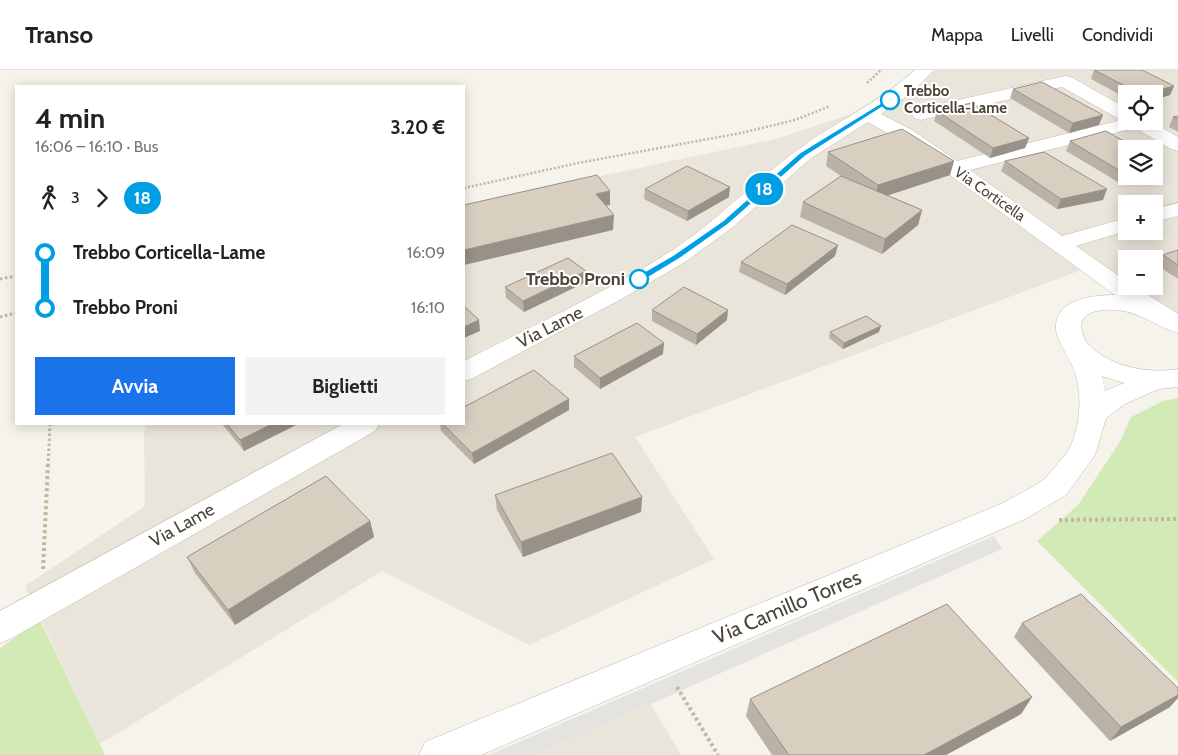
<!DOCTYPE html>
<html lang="it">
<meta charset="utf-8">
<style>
:root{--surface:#fff;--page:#f2f2f2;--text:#222;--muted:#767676;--line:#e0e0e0;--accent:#1a73e8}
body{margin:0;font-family:Cabin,sans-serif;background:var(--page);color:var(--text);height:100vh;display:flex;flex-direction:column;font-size:19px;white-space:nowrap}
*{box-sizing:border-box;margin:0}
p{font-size:16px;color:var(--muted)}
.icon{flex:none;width:28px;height:28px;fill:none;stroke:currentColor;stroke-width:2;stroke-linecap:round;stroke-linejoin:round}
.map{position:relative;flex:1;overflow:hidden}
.drawer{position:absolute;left:15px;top:15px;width:450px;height:340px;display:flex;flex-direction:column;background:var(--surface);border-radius:0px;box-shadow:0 2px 12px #0003}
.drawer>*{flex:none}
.badge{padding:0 10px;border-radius:16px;font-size:18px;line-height:32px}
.fabs{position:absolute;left:1118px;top:15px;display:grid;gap:10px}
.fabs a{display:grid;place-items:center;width:45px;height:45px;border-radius:0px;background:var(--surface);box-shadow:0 2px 12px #0003;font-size:25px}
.map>.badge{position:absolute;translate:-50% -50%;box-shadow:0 0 0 2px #fff}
.legs{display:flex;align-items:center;gap:8px;height:55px;padding:0 20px;font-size:16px}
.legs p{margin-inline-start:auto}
.headline{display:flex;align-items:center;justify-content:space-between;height:85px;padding:0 20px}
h1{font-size:28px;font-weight:800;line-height:38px}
.button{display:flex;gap:10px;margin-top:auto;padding:10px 20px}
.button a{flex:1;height:58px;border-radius:0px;background:var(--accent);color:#fff;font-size:20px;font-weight:800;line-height:58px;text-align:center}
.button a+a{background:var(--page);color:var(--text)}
ul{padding:0 20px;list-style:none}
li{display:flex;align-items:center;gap:18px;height:55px;font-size:19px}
li i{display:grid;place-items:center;width:8px;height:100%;margin:0 6px;background:currentColor}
li i::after{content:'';width:12px;height:12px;margin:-6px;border:4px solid;border-radius:50%;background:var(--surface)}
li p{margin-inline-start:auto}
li:first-child i{background:linear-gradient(#0000 50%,currentColor 0)}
li:last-child i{background:linear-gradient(currentColor 50%,#0000 0)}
header{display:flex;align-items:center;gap:30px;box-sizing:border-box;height:70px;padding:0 25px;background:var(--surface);border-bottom:1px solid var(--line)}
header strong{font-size:24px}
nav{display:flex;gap:28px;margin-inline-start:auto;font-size:18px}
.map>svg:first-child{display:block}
</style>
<header>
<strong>Transo</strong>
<nav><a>Mappa</a><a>Livelli</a><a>Condividi</a></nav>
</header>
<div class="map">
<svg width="1178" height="685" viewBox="0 0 1178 685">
<rect width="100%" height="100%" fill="#f6f3ec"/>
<path fill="#eae5da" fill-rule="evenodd" d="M920,0H1178V246L1131,216H1154V189H1126V213L1100,193L635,367L714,489L529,575L382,501L100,674L25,516L145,436L144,361L147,354H464V135L776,69L851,44ZM1126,24H1154V51H1126ZM1126,79H1154V106H1126ZM1126,134H1154V161H1126Z
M651,634L681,685H535Z"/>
<path fill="#d2eab5" d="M1178,328V612L1037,471L1078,435L1121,370L1131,347L1163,331Z
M40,550L105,685H0V578Z"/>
<path fill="#e5e3e0" d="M994,466L1002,479L535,685H489Z"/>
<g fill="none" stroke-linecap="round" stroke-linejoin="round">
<g stroke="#c2bbae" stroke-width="1">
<path id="street" d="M915,0H934L912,22L881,44L912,60L957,91L1121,50L1062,17L921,50L914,48L912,44L914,40L1065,6L1071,7L1126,38V51H1150L1178,67V81L1171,79L1135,58L970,100L1062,166L1126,148V161L1076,176L1126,211V216H1134L1178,244V263C1157,257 1140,242 1117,240C1103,239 1077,240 1082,261C1083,266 1084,270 1088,274C1110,297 1148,304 1178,299V317L1159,319L1125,334L1106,348L1095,385L1066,425L1025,449L481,685H419L425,672L1003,433C1016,425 1031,419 1043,410C1048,406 1052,400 1056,396C1059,391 1065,386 1068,381C1080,359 1083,327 1075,303C1071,288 1054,270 1056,254C1058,228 1096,225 1115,225L910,76L868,52L810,89L733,157L685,192L625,227L473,308L464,311V291C532,256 603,224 668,183C715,153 752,113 796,81C835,52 879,33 915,0ZM1102,306L1124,313L1105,321Z
M1178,133V146L1154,152V139Z
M343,354H379L375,361L12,568L0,573V541Z"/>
</g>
<path stroke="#c4b79f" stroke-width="2.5" stroke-dasharray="2 2" stroke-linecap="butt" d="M867,13L881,0
M464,118L578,93L741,63L795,50L830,36"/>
<path stroke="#c4b79f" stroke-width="3" stroke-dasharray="2.5 2.5" stroke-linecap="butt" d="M0,209L16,206
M0,247L16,243
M48,396L50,354"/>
<path stroke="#c4b79f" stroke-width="4" stroke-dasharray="3 3" stroke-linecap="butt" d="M1059,450L1178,449
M43,499L48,394
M677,617L718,685"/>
<use href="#street" fill="#fff" fill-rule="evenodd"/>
</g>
<path fill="#bab2a6" d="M1094,0L1174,16L1170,25L1154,30V24H1126V28L1091,9Z
M1013,19L1099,55L1069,63L1010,28Z
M937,41L1029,68L1025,78L990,88L934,51Z
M1178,46V62L1169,57L1173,47Z
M1106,61L1126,106H1137L1118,112L1066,81L1070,71Z
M828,82L950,105L887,125L922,140L918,155L882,184L800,147L803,132L841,106L826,96Z
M1005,91L1103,130L1057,139L1001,101Z
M645,119L729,127L687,151L644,129Z
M1178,180V209L1158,196L1163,185Z
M835,186L785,225L739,202L741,192Z
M586,212L524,242L506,228L505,217Z
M652,240L727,250L696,275L652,251Z
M830,262H879L843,279L829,268Z
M663,284L600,319L574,297V286Z
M569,329V340L474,394L441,361L440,354H464Z
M222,354H298L244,381Z
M495,425L642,427L641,442L523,487L497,440Z
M370,451L374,467L235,555L195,503L187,487Z
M1022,553L1170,637L1110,671L1014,567Z
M1032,627L1021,644L946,685H772L746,646L750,629Z"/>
<path fill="#979187" d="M1174,16L1170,25L1154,30V24H1144Z
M1103,45L1099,55L1069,63L1073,53Z
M1029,68L1025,78L990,88L993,78Z
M954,91L950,105L874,130L878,115Z
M1159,91L1155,101H1154V93Z
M1126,100V106H1137L1118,112L1122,102Z
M730,117L729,127L687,151L688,141Z
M1107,119L1103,130L1057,139L1061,129Z
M610,121V135L596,138V124Z
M922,140L918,155L882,184L885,169Z
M614,145L613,160L464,195V180Z
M838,175L835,186L785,225L787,214Z
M586,201V212L524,242L523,231Z
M728,240L727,250L696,275L697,264Z
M479,250L480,261L464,268V257Z
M881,256L879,262L843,279L844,273Z
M664,273L663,284L600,319V308Z
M569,329V340L474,394L472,383Z
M272,354H298L244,381L240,370Z
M642,427L641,442L523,487L521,472Z
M370,451L374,467L235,555L228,540Z
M1178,625V628L1170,637L1110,671L1121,657Z
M1032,627L1021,644L946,685H924Z"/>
<path fill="#d8cfc1" stroke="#979187" d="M1094,0H1142L1174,16L1144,24H1141Z
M1042,12L1103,45L1073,53L1013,19Z
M971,33L1029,68L993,78L937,41Z
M1178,46V49L1173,47Z
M902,59L954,91L878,115L828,82Z
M1106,61L1138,79H1126V100L1122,102L1070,71Z
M1044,82L1107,119L1061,129L1005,91Z
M1154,88L1159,91L1154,93Z
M687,96L730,117L688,141L645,119Z
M597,105L610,121L596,124L614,145L464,180V135Z
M841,106L922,140L885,169L803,132Z
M792,155L838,175L787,214L741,192Z
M1178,180V195L1163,185Z
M568,188L586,201L523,231L505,217Z
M684,217L728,240L697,264L652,240Z
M464,236L479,250L464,257Z
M866,246L881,256L844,273L830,262Z
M637,253L664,273L600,308L574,286Z
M534,300L569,329L472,383L443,354H464V337Z
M227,354H272L240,370Z
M612,383L642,427L521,472L495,425Z
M326,406L370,451L228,540L187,487Z
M1081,524L1178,618V625L1121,657L1022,553Z
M947,534L1032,627L924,685H789L750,629Z"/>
<path fill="#009fe3" stroke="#fff" d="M888,29L893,30L805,86L728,154L680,188L642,211H636V207L674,185L723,151L800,83Z"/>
<g fill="#fff" stroke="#009fe3" stroke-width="2.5">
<circle cx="890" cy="30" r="9"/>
<circle cx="639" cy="209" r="9"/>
</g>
<g text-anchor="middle" stroke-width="4" stroke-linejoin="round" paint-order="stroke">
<g font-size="15" font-weight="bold" fill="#4b4439" stroke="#fff" text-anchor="start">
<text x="904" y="26">Trebbo<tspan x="904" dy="17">Corticella-Lame</tspan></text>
</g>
<g font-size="15" fill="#4b4439" stroke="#fff">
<text transform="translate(990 124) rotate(35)" y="5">Via Corticella</text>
</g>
<g font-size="18" font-weight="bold" fill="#4b4439" stroke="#fff" text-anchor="end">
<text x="625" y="215">Trebbo Proni</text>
</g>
<g font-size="18" fill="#4b4439" stroke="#fff">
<text transform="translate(550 257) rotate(-27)" y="6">Via Lame</text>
<text transform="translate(182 455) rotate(-29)" y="6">Via Lame</text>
</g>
<g font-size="21" fill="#4b4439" stroke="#fff">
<text transform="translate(787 537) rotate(-23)" y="7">Via Camillo Torres</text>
</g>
</g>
</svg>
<div class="fabs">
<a><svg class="icon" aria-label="locate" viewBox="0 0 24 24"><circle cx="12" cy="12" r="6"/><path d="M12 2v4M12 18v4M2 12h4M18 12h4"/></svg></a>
<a><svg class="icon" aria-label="layers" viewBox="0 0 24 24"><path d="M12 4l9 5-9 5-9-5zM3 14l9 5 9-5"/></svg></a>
<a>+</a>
<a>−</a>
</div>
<b class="badge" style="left:764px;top:119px;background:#009fe3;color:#fff">18</b>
<section class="drawer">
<div class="headline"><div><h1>4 min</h1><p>16:06 – 16:10 · Bus</p></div><b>3.20 €</b></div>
<div class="legs"><svg class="icon" aria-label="walk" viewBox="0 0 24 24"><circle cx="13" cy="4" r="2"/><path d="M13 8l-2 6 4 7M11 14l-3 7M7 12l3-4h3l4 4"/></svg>3<svg class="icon" aria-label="forward" viewBox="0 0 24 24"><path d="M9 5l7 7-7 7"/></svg><b class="badge" style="background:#009fe3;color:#fff">18</b></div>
<ul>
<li><i style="color:#009fe3"></i><b>Trebbo Corticella-Lame</b><p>16:09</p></li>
<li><i style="color:#009fe3"></i><b>Trebbo Proni</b><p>16:10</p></li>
</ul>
<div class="button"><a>Avvia</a><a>Biglietti</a></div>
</section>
</div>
